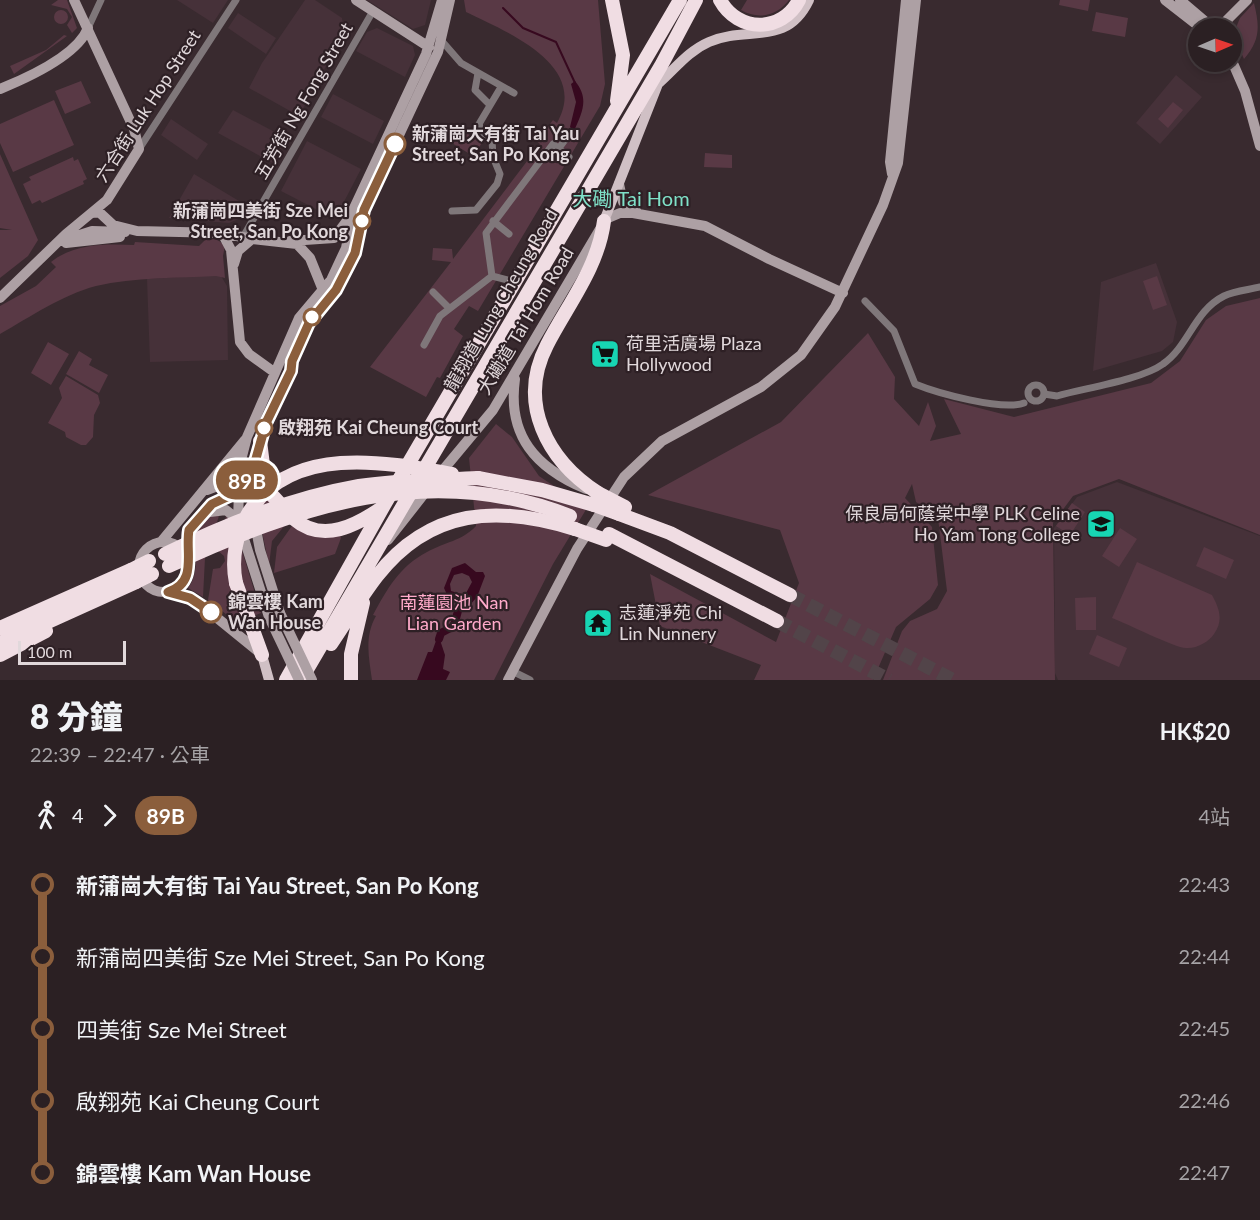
<!DOCTYPE html>
<html lang="zh-TW">
<meta charset="utf-8">
<style>
:root{--surface:#2b2023;--page:#33282b;--text:#f1f3f6;--muted:#a6a3a6;--line:#473e41}
body{margin:0;font-family:Lato,"Noto Sans TC",sans-serif;background:var(--page);color:var(--text);height:100vh;display:flex;flex-direction:column;font-size:22px;white-space:nowrap}
*{box-sizing:border-box;margin:0}
p{font-size:20px;color:var(--muted)}
.icon{flex:none;width:33px;height:33px;fill:none;stroke:currentColor;stroke-width:2;stroke-linecap:round;stroke-linejoin:round}
.map{position:relative;height:680px;overflow:hidden}
.side{display:flex;flex-direction:column;background:var(--surface);flex:1}
.side>*{flex:none}
.badge{padding:0 12px;border-radius:20px;font-size:21px;line-height:39px}
.needle{width:39px;rotate:88deg}
.buttons{position:absolute;left:1188px;top:18px;display:grid;gap:12px}
.buttons a{display:grid;place-items:center;width:54px;height:54px;border-radius:50%;background:var(--surface);box-shadow:0 3px 9px #0003,0 0 0 2px var(--line);font-size:30px}
.scale{position:absolute;left:18px;bottom:15px;width:108px;box-sizing:border-box;padding-left:6px;border:3px solid #e1d8db;border-top:0;font-size:16px;line-height:21px;white-space:nowrap;color:#e1d8db;-webkit-text-stroke:4px #2e2025;paint-order:stroke}
.map>.badge{position:absolute;translate:-50% -50%;box-shadow:0 0 0 3px #fff}
.legs{display:flex;align-items:center;gap:9px;height:66px;padding:0 30px;font-size:20px}
.legs p{margin-inline-start:auto}
.head{display:flex;align-items:center;justify-content:space-between;height:102px;padding:0 30px}
h1{font-size:33px;font-weight:800;line-height:45px}
ul{padding:0 30px;list-style:none}
li{display:flex;align-items:center;gap:21px;height:72px;font-size:22px}
li i{display:grid;place-items:center;width:9px;height:100%;margin:0 8px;background:currentColor}
li i::after{content:'';width:15px;height:15px;margin:-8px;border:4px solid;border-radius:50%;background:var(--surface)}
li p{margin-inline-start:auto}
li:first-child i{background:linear-gradient(#0000 50%,currentColor 0)}
li:last-child i{background:linear-gradient(currentColor 50%,#0000 0)}
.map>svg:first-child{display:block}
</style>
<div class="map">
<svg width="1260" height="680" viewBox="0 0 1260 680">
<rect width="100%" height="100%" fill="#392a2f"/>
<path fill="#463139" d="M177,0H228L213,23Z
M305,0H315L342,18L344,33L299,116L249,88L262,63Z
M367,0H431L425,25L413,29Z
M238,13L276,38L266,54L228,28Z
M377,28L413,46L415,55L405,77L356,51L367,32Z
M1176,75L1202,97L1160,144L1136,123Z
M333,94L384,121L373,144L321,117Z
M233,110L286,138L273,163L218,133Z
M171,119L208,144L197,160L161,135Z
M307,141L361,169L335,219L281,191Z
M194,174L249,207L243,217L229,223L169,218Z
M1156,263L1177,322L1173,342L1162,351L1093,371L1101,282Z
M216,275L221,276L227,286L228,360L150,362L147,279Z
M1117,482L1260,536V680H1058L1055,673L1054,528L1077,497Z"/>
<path fill="#593945" d="M58,0H67L77,28L72,33L67,25L72,17L67,9L51,5Z
M464,0H598L605,84L600,106L478,311L469,306L454,329L463,336L440,378L437,377L426,397L370,367L451,262L432,260L433,248L452,249L453,259L540,144L537,141L553,120L557,123C590,65 507,32 466,12Z
M747,0H789C777,16 758,20 741,10Z
M1060,0H1090L1088,11L1059,5Z
M1254,3C1260,28 1260,40 1244,59L1233,35L1240,18Z
M54 17a7 7 0 1 1 14 0a7 7 0 1 1-14 0Z
M1096,12L1128,18L1125,37L1092,31Z
M64,35L67,36L14,74L10,66L46,50Z
M81,81L91,103L65,114L55,91Z
M54,100L74,145L13,172L0,143V124Z
M1173,102L1183,110L1168,128L1158,119Z
M456,126L482,143L473,156L447,140Z
M705,153L732,155V168L704,167Z
M0,154L38,240L28,256L0,278V230H12L0,228Z
M73,157L74,161L78,159L87,179L83,181L84,184L42,203L40,200L32,204L23,184L31,180L29,177Z
M216,239L225,245L223,256L225,278L216,276C177,278 135,277 96,286C62,295 30,317 0,334V306L36,286L56,267L51,262C75,243 106,244 134,245L135,242L199,246L205,240Z
M1157,276L1167,305L1153,310L1143,281Z
M1260,298V535L1119,479L1073,496L1053,523L1055,680H883L902,631L910,621L937,609L947,591L938,518L916,502L912,484L905,498L932,527L938,585L930,599L896,627L873,680H754L761,665L660,626L650,574L776,642L799,583L780,530L648,495L781,422L868,333L895,377L894,399L919,426L928,402L936,426L930,441L961,434L944,399L1014,417L1151,383L1180,361L1206,320L1226,306Z
M48,342L69,354L51,385L31,373Z
M79,351L92,359L89,365L108,375L99,393L66,374Z
M66,376L98,395L100,403L94,415L93,437L86,445H81L66,437L65,432L48,423L62,398L59,388Z
M496,424L512,437L539,476L587,508L553,564L494,680H372C369,658 364,637 376,616L373,615C387,589 400,566 427,552C445,542 462,541 476,526L469,458Z
M259,491L290,519L272,541L269,565L260,522Z
M1072,503L1085,512L1070,535L1056,526Z
M220,513L205,558L203,597L188,588C208,562 178,524 220,513Z
M226,516L233,521L261,613L251,617L250,633L208,600L213,569L220,568L225,561L224,556L217,550Z
M294,523L339,533L341,538L335,554L274,573L277,547Z
M1120,528L1137,539L1119,567L1102,556Z
M1204,547L1234,560L1226,579L1196,566Z
M1137,562L1212,595C1219,608 1224,620 1214,634C1209,642 1196,649 1186,648C1175,648 1126,623 1112,618Z
M1096,597V630H1076L1075,598Z
M1097,635L1127,648L1119,667L1089,654Z"/>
<path fill="#37091f" fill-rule="evenodd" d="M575,81C589,98 583,111 574,131L570,127L576,102L571,84Z
M465,563L476,572H483L485,576L477,597L468,607H459L456,602L449,599L444,588L452,568ZM462,573L469,576L472,582L465,595L451,591L450,584L454,575Z
M437,638L440,640L445,655L443,669L450,672L446,680H417L428,652H432Z"/>
<g fill="none" stroke-linecap="round" stroke-linejoin="round">
<path stroke="#37091f" stroke-width="2" d="M503,8L523,28L556,42L575,83"/>
<path stroke="#37091f" stroke-width="8" d="M439,639L441,633L454,626L459,607"/>
<path stroke="#524449" stroke-width="14" stroke-dasharray="14 7" stroke-linecap="butt" d="M790,595L953,680
M777,621L889,680"/>
<path stroke="#7f777a" stroke-width="7" d="M88,28L101,0
M441,40L461,63L514,93
M478,73L475,90L490,105
M559,148L565,140
M139,149L236,0
M452,211L476,210L497,184L500,174L493,157L492,140L482,132L479,124L501,87
M493,221L509,234
M243,237L373,11
M492,276L515,282
M433,292L449,308
M865,301L894,331L915,384C937,393 1002,411 1024,403
M424,345L440,316L492,276L486,233L553,144L569,157
M1028 393a8 8 0 1 1 16 0a8 8 0 1 1-16 0Z
M1044,394L1057,396C1085,388 1141,380 1163,364C1189,346 1194,311 1224,296C1235,291 1248,290 1260,287
M187,544C188,498 238,504 247,482C249,478 248,471 249,467L255,462
M512,671L530,680"/>
<path stroke="#ada0a4" stroke-width="10" d="M356,0L429,47
M1165,0L1201,28
M1180,0L1213,28
M1219,28L1247,0
M1232,61L1245,91L1260,146
M0,89C27,78 77,56 88,28
M892,174L890,162L906,0
M619,184L623,202L637,212
M92,213L99,212L113,225L137,231L222,233L252,239L297,244L310,258L325,295
M606,219L620,213H633L705,226L769,259L843,293
M222,233L231,250L240,342L249,354L274,372
M61,241L92,231L125,232
M290,241L334,238L352,214
M66,243L120,237
M234,264L238,251L252,239
M0,298L66,234L107,200L139,149L134,129L74,0
M515,379C507,436 536,468 586,489
M438,476L493,410L600,229
M207,490L228,482H244
M254,508L255,462L266,423L291,371L292,361L309,323L336,289L355,253L364,210L438,52L450,0
M202,513L226,510L238,520
M255,524L260,550L280,613
M388,540L428,489
M161,542L245,440
M139 567a25 25 0 1 1 50 0a25 25 0 1 1-50 0Z
M169,592L200,604L259,652
M269,617L238,520L240,464L247,437L299,318L331,280L346,248L354,208L426,54L442,0
M508,680L577,549L624,477L662,441L761,387L801,355L835,307L883,205L898,163L916,0"/>
<path stroke="#d0c0c5" stroke-width="10" d="M659,83C675,69 688,51 709,42C747,25 786,48 809,0
M604,221L660,79
M262,655L269,680"/>
<path stroke="#f0dde3" stroke-width="14" d="M612,0L623,55L617,101
M720,0C738,33 782,33 799,0
M260,441L264,473L271,492
M478,478L542,490L594,505
M253,482C272,490 280,506 294,519C323,544 357,525 383,507
M598,493C547,460 517,403 547,345C568,304 598,268 604,221
M619,514L670,533L790,595
M609,534L777,621
M236,583L262,655
M0,628L131,570
M21,634L136,582
M0,643L18,635
M331,644C346,622 360,598 377,576C430,508 498,505 575,529
M0,655L46,631
M302,678L662,64L696,0
M286,680L383,507L680,0
M351,680V654L363,603"/>
<path stroke="#ada0a4" stroke-width="10" d="M280,613L312,680
M269,617L299,680"/>
<path stroke="#f0dde3" stroke-width="14" d="M598,493L625,507
M594,505L619,514
M575,529L606,540
M165,554C227,524 291,498 359,486C399,480 438,480 478,478
M169,566C298,506 430,461 570,516
M131,570L149,561
M136,582L152,574
M236,583C231,559 236,533 249,512C292,444 386,462 452,474"/>
</g>
<g fill="none" stroke-linecap="round" stroke-linejoin="round">
<g stroke="#fff" stroke-width="14">
<path id="line-1" d="M211,612L190,598L168,592C198,583 185,552 189,530L212,504L238,492L247,482L249,467L255,462L266,423L291,371L292,361L309,323L336,290L355,253L364,210L395,144"/>
</g>
<use href="#line-1" stroke="#8b5e3c" stroke-width="9"/>
</g>
<defs>
<g id="supermarket-square" transform="scale(1.5)"><rect x="-9" y="-9" width="18" height="18" rx="4" fill="#17d5b3" stroke="#2e2025"/><path d="M-6-5.5h2.5l.6 2H6L4.5 2H-2.5L-4.4-4H-6ZM-1.5 3.2a1.3 1.3 0 1 0 .1 0ZM3 3.2a1.3 1.3 0 1 0 .1 0Z" fill="#111"/></g>
<g id="school-square" transform="scale(1.5)"><rect x="-9" y="-9" width="18" height="18" rx="4" fill="#17d5b3" stroke="#2e2025"/><path d="M0-5L7-2L0 1L-7-2ZM-4 1L0 2.5L4 1V4Q0 6-4 4Z" fill="#111"/></g>
<g id="temple-square" transform="scale(1.5)"><rect x="-9" y="-9" width="18" height="18" rx="4" fill="#17d5b3" stroke="#2e2025"/><path d="M0-6L5-2H3V0L6.5 2.5H4V6H1.5V3h-3V6H-4V2.5H-6.5L-3 0V-2H-5Z" fill="#111"/></g>
</defs>
<g fill-rule="evenodd">
<use href="#supermarket-square" x="605" y="354"/>
<use href="#school-square" x="1101" y="524"/>
<use href="#temple-square" x="598" y="623"/>
</g>
<g fill="#fff" stroke="#8b5e3c" stroke-width="3">
<circle cx="395" cy="144" r="10"/>
<circle cx="362" cy="221" r="8"/>
<circle cx="312" cy="317" r="8"/>
<circle cx="264" cy="428" r="8"/>
<circle cx="211" cy="612" r="10"/>
</g>
<g text-anchor="middle" stroke-width="4.5" stroke-linejoin="round" paint-order="stroke">
<g font-size="18" fill="#e1d8db" stroke="#2e2025">
<text transform="translate(304 101) rotate(-60)" y="6">五芳街 Ng Fong Street</text>
<text transform="translate(148 106) rotate(-57)" y="6">六合街 Luk Hop Street</text>
<text transform="translate(501 300) rotate(-60)" y="6">龍翔道 Lung Cheung Road</text>
<text transform="translate(526 321) rotate(-59)" y="6">大磡道 Tai Hom Road</text>
</g>
<g font-size="18" font-weight="bold" fill="#e1d8db" stroke="#2e2025" text-anchor="start">
<text x="412" y="140">新蒲崗大有街 Tai Yau<tspan x="412" dy="21">Street, San Po Kong</tspan></text>
<text x="348" y="217" text-anchor="end">新蒲崗四美街 Sze Mei<tspan x="348" dy="21">Street, San Po Kong</tspan></text>
<text x="278" y="434">啟翔苑 Kai Cheung Court</text>
<text x="228" y="608">錦雲樓 Kam<tspan x="228" dy="21">Wan House</tspan></text>
</g>
<g font-size="18" fill="#e1d8db" stroke="#2e2025" text-anchor="start">
<text x="626" y="350">荷里活廣場 Plaza<tspan x="626" dy="21">Hollywood</tspan></text>
<text x="1080" y="520" text-anchor="end">保良局何蔭棠中學 PLK Celine<tspan x="1080" dy="21">Ho Yam Tong College</tspan></text>
<text x="619" y="619">志蓮淨苑 Chi<tspan x="619" dy="21">Lin Nunnery</tspan></text>
</g>
<g font-size="18" fill="#ffaaca" stroke="#2e2025">
<text x="454" y="609">南蓮園池 Nan<tspan x="454" dy="21">Lian Garden</tspan></text>
</g>
<g font-size="20" fill="#7fe1c8" stroke="#2e2025">
<text x="631" y="206">大磡 Tai Hom</text>
</g>
</g>
</svg>
<div class="buttons">
<a><svg class="needle" viewBox="-14 -14 28 28"><path d="M0-13l5 13h-10z" fill="#e53935"/><path d="M0 13l5-13h-10z" fill="#a6a3a6"/></svg></a>
</div>
<div class="scale">100 m</div>
<b class="badge" style="left:247px;top:480px;background:#8b5e3c;color:#fff">89B</b>
</div>
<section class="side">
<div class="head"><div><h1>8 分鐘</h1><p>22:39 – 22:47 · 公車</p></div><b>HK$20</b></div>
<div class="legs"><svg class="icon" aria-label="walk" viewBox="0 0 24 24"><circle cx="13" cy="4" r="2"/><path d="M13 8l-2 6 4 7M11 14l-3 7M7 12l3-4h3l4 4"/></svg>4<svg class="icon" aria-label="forward" viewBox="0 0 24 24"><path d="M9 5l7 7-7 7"/></svg><b class="badge" style="background:#8b5e3c;color:#fff">89B</b><p>4站</p></div>
<ul>
<li><i style="color:#8b5e3c"></i><b>新蒲崗大有街 Tai Yau Street, San Po Kong</b><p>22:43</p></li>
<li><i style="color:#8b5e3c"></i><span>新蒲崗四美街 Sze Mei Street, San Po Kong</span><p>22:44</p></li>
<li><i style="color:#8b5e3c"></i><span>四美街 Sze Mei Street</span><p>22:45</p></li>
<li><i style="color:#8b5e3c"></i><span>啟翔苑 Kai Cheung Court</span><p>22:46</p></li>
<li><i style="color:#8b5e3c"></i><b>錦雲樓 Kam Wan House</b><p>22:47</p></li>
</ul>
</section>
